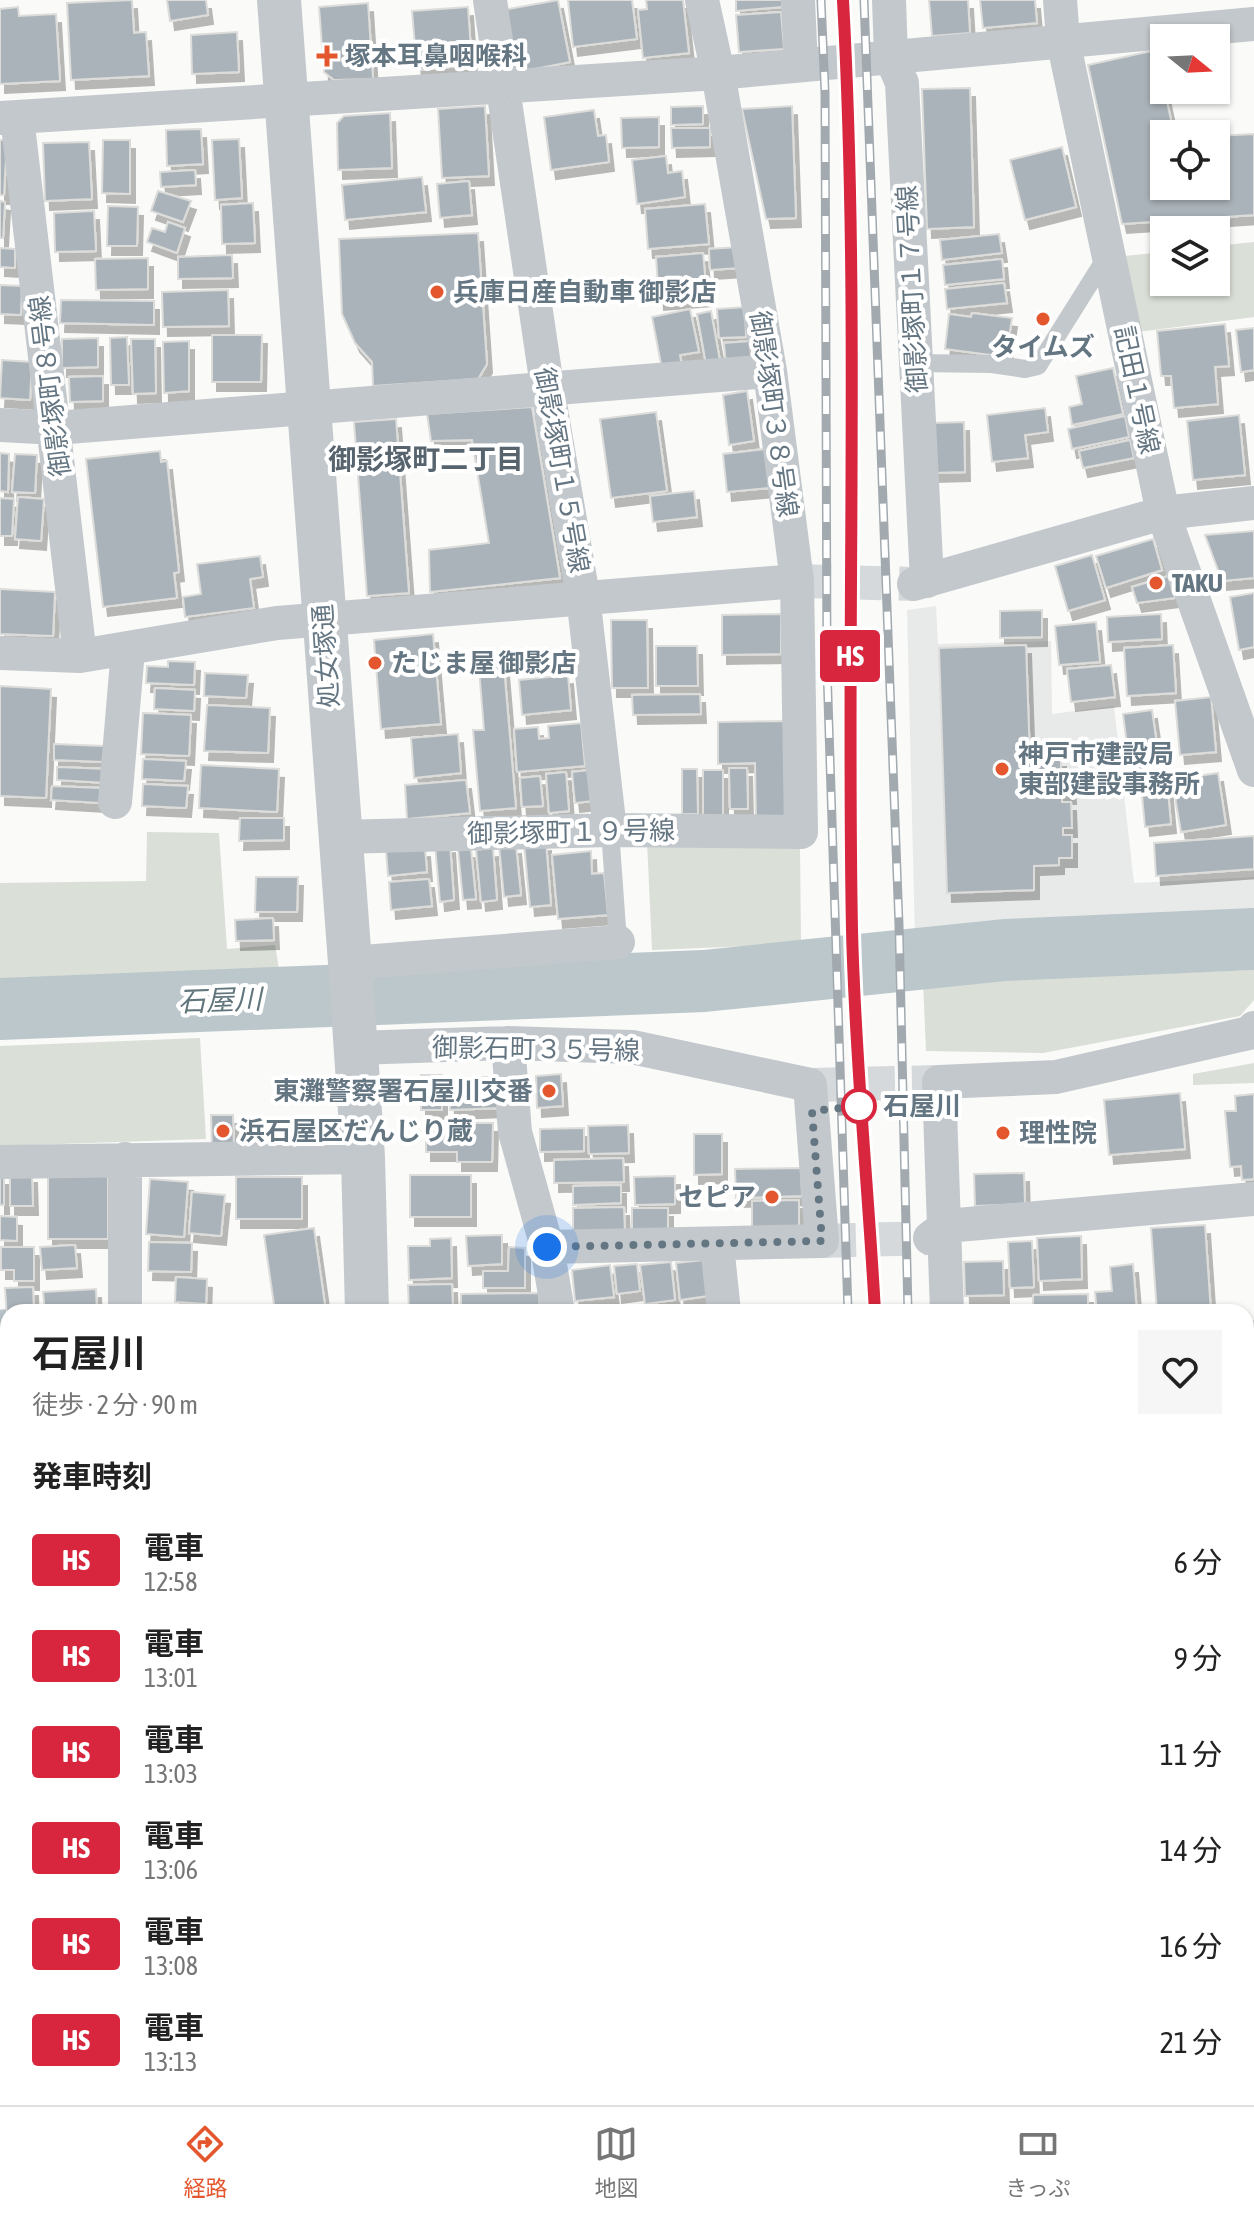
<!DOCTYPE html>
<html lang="ja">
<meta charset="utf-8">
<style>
:root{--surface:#fff;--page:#f6f6f6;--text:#222;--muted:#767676;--line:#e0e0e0;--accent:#e4572e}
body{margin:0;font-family:"Asap Condensed","Noto Sans JP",sans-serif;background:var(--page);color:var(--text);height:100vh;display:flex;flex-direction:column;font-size:30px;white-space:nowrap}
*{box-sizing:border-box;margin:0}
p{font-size:26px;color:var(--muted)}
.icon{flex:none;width:44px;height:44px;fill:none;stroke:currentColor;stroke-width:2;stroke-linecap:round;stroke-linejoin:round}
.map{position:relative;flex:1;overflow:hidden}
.side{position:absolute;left:0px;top:1304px;width:1254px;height:802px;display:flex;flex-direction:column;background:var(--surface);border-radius:24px 24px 0 0;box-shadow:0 2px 6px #0004}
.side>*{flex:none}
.badge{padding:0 16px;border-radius:6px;font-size:28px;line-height:52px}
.needle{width:52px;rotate:108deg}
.fabs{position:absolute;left:1150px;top:24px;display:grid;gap:16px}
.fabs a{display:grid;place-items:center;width:80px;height:80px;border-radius:0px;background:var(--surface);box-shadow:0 2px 6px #0004;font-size:40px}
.you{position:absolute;width:40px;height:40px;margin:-20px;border:6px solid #fff;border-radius:50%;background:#1a73e8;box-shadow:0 0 0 12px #1a73e833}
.map>.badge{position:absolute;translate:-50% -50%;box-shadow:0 0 0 4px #fff}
h2{padding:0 32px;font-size:30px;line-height:72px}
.round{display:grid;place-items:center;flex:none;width:84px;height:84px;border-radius:0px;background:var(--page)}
.head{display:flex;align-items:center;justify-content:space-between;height:136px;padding:0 32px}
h1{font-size:38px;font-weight:700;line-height:60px}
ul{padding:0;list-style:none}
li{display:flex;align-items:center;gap:24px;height:96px;padding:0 32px}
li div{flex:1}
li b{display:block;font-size:30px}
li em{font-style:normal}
li .badge{min-width:88px;font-weight:700;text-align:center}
.dock{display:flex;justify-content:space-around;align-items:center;height:112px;border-top:2px solid var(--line);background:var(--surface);font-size:22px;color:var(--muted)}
.dock a{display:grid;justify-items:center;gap:4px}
.dock .on{color:var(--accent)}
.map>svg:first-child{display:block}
</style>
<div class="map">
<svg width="1254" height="2105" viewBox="0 0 1254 2105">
<defs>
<filter id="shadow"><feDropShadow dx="5" dy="9" stdDeviation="0" flood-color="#0004"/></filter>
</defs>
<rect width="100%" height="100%" fill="#fafaf8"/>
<path fill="#e8e9e9" d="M936,606L938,644L1051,641L1052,714L1114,706L1134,883L1254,877V911L915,940L907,610Z"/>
<path fill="#dadfd7" d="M1254,242V317L1138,332L1124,256L1164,252V282H1216V246Z
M147,832L219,833L227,949L275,945L280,975L0,982V883L146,881Z
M647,841L800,847L801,944L652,950Z
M1254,970V1000L1240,1016L1043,1053L926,1051L923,982Z
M200,1038L206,1139L0,1146V1046Z
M1254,1063V1083L1193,1085V1074Z
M1254,1749V2105H997V2098H1246V1750Z"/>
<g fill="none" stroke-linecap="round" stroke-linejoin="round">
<path stroke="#bbc7cb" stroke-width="62" d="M0,1009L704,981L1005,950L1254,939
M0,1341L8,1340
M573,2098L574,2105"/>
</g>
<path fill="#aab3b9" stroke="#dcdcda" stroke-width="2" filter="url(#shadow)" d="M132,0L134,33L146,32L149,76L71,80L67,3Z
M167,0H206L208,15L170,21Z
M558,0L570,62L515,73L503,10Z
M568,0H632L637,39L573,47Z
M646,0H683L689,53L643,58L638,10L647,9Z
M736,0H782V7L736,11Z
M929,0H968L970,33L932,36Z
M980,0H1035L1037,23L983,28Z
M368,3L373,79L334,80L324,72L319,7Z
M18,7L19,16L56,14L60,81L0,84V9Z
M468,7L472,65L417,70L412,11Z
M781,12L784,49L739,52L736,15Z
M237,32L239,72L192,74L191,35Z
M1156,50L1174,134H1164V186H1216V136L1254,134V215L1122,224L1088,65Z
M970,88L974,227L927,229L922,89Z
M485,106L489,176L442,178L438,109Z
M703,106V124L671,125V107Z
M792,106L796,218L766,219L742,109Z
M594,110L598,136L606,135L609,162L551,170L544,117Z
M390,113L392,168L338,170L337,123L344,116Z
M659,117V147L622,148L621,118Z
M671,128H710V147L672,148Z
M201,129L203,164L167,166L166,130Z
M239,139L242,198L215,200L212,140Z
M0,140H7L4,195H0Z
M103,140H130V194L102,193Z
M89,142L92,199L45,201L43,143Z
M1062,147L1076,207L1025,220L1010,160Z
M666,156L668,173L682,171L685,197L637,204L632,160Z
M195,170L196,185L161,187L160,172Z
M422,177L426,212L345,220L342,185Z
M469,181L472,215L440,218L437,184Z
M158,191L191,201L183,222L151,211Z
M0,201L5,202L3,238H0Z
M253,203L255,243L222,244L221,205Z
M705,204L709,244L648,249L645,209Z
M108,206L138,207L137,246H107Z
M94,211L96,251L55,252L54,213Z
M168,222L185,228L177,253L147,242L152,228L165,232Z
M478,233L487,364L478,379L373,386L372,362L355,343L342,314L339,239Z
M999,234L1002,253L942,260L940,240Z
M738,247L739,268L710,270L709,249Z
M0,248L15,249V268L0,267Z
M703,253L707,297L659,301L656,257Z
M232,255L233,278L178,279V257Z
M148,258V289L96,290L95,259Z
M1002,259L1004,279L945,285L943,265Z
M1004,283L1007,303L947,309L945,289Z
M0,285L22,286L21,315L0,314Z
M228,290L229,326L163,327L162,292Z
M61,300L154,301V325L60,323Z
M745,307L746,337L719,338L717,309Z
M690,309L699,352L680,355L682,366L662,369L652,317Z
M711,311L720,361L706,364L697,314Z
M972,313L1012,318L1006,357L945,349L949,314L971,317Z
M1225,324L1229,366L1215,367L1218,404L1174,408L1171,376H1161L1157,331Z
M1254,328V370L1241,372L1236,330Z
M212,335H262L261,382H212Z
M127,337L129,385H111L110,338Z
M98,338V367L62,368V339Z
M131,339H155L156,393L133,394Z
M189,341V391L164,393L163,342Z
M751,341L752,364L726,366L724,343Z
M2,360L32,362L30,400L0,398Z
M1113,368L1123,414L1072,425L1069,407L1082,404L1076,376Z
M103,376V401L70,402L69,377Z
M747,391L754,441L729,445L723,395Z
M532,407L560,578L430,592L429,550L489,543L472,440L431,441L427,414Z
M1045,408L1048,432L1025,435L1028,458L992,462L987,415Z
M656,412L667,491L611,498L600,419Z
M1239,415L1245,475L1193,480L1187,421Z
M1125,416L1129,437L1072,449L1068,429Z
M396,419L409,593L367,596L354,422Z
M964,422L965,472L932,473L931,423Z
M1130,440L1134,458L1083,468L1079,451Z
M765,449L769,488L727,492L723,454Z
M160,451L161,462L167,461L179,572L174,573L177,598L103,607L86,459Z
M0,453L9,454L8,492L0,491Z
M15,454L37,455L35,493L12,492Z
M694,491L697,517L653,522L650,496Z
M18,497L44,499L41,541L15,539Z
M0,498L14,499L12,536H0Z
M1254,531V578L1222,581L1205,535Z
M1153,539L1162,570L1106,588L1096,556Z
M1092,555L1105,600L1068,611L1055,566Z
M260,556L263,577L250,579L254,608L185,617L183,597L201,594L197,564Z
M1168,576L1175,598L1137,603L1132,587Z
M0,589L55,592L53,636L0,634Z
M1254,593V647L1239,650L1230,597Z
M1042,610V637L1000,638V611Z
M781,614V654L722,655V615Z
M1161,614L1162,639L1108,642L1107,617Z
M611,620H647L648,688H612Z
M1096,622L1100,662L1059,665L1055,626Z
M433,634L441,724L381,729L374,640Z
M1026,645L1030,759L1061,758V769H1069L1071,795H1062V802H1071L1072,828H1063V835H1072V858H1059V865L1034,866V890L947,893L939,648Z
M1173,645L1176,693L1127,696L1124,648Z
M656,646H697L698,686H656Z
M503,655L516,808L480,811L473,730H484L478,657Z
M168,661L195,662L194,685L146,683L147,666L168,667Z
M1111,665L1115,697L1071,702L1067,669Z
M205,673L248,675L246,698L204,696Z
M568,675L571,710L522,715L519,680Z
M0,686L51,689L46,798L0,796Z
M155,688L195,690L194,711L154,709Z
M700,694L701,714L633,715L632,695Z
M1211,697L1216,752L1180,755L1175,701Z
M207,705L270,708L268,753L204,751Z
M1152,710L1161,773L1131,777L1123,714Z
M143,713L191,715L189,756L141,754Z
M790,721L791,821L756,822L755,763L718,764V722Z
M581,723L585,766L517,772L514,729L538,727L539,739L549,738L548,726Z
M458,734L461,773L414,778L411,738Z
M54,744L104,746V762L54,760Z
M143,759L186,761L184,781L142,779Z
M201,765L279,769L277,812L199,808Z
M57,767L108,769L107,783L57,780Z
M729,768H747L748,809H730Z
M682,769H697L698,814H682Z
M590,770L593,801L575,803L572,772Z
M703,770H723V815H703Z
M566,772L569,811L549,813L546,774Z
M1218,773L1226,825L1181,832L1172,780Z
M540,776L543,806L522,807L520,778Z
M466,780L470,813L407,819L405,785Z
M1167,781L1171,824L1145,827L1141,784Z
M143,784L188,786L186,808L142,806Z
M52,786L101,788L100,803L51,800Z
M240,818H284V840L239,841Z
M1254,836V869L1156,876L1154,843Z
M546,842L551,905L530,907L524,844Z
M450,844L454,900L440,902L435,845Z
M516,845L521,895L504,897L499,846Z
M425,848L427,872L388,876L386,851Z
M493,848L497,900L481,902L476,850Z
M471,849L476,899L463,900L458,850Z
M591,851L592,874L604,873L608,915L558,919L552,855Z
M256,877H298L297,912H255Z
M429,879L432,906L391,910L389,882Z
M273,918L274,940L236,941L235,920Z
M561,1074L563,1106L537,1108L536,1076Z
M421,1075H442V1110H421Z
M499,1077L500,1108L450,1110L449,1078Z
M1180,1093L1185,1149L1109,1155L1104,1100Z
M1254,1094V1179L1242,1180L1241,1166L1230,1167L1225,1111H1236L1235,1096Z
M211,1115H233L234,1148L212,1149Z
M457,1123H493L492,1162H457V1152H426V1132L457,1131Z
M628,1125L629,1153L589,1154L588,1126Z
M584,1128V1151L540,1152V1129Z
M694,1134H722V1174L694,1175Z
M623,1158L624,1182L554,1183V1160Z
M801,1168L802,1196L736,1198L735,1169Z
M48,1173H108V1239H48Z
M1024,1173L1025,1204L975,1206L974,1174Z
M10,1174H32L33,1206H10Z
M410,1175H471V1217H410Z
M0,1176H4V1205H0Z
M675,1176V1204L635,1205L634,1177Z
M236,1177H302V1219H236Z
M150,1179L188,1182L184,1237L146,1234Z
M621,1185V1203L573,1205V1186Z
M192,1192L225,1195L221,1236L189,1233Z
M799,1200V1229L752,1230V1201Z
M624,1207L625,1233L573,1234V1208Z
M632,1208H668V1231L632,1232Z
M0,1216L17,1217V1241L0,1240Z
M1205,1225L1211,1312H1157L1151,1228Z
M314,1228L326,1312H275L264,1235Z
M502,1235V1264L468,1266L466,1236Z
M1081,1236L1082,1279L1039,1281L1037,1238Z
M451,1238L452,1278L409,1280L408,1246H430V1239Z
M1032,1241L1034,1287L1010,1288L1008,1242Z
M149,1242L192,1243L191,1272L148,1271Z
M75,1245L77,1268L42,1270L40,1247Z
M1,1247H34V1281H14V1270H1Z
M509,1247L525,1248V1288H483V1271H508Z
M704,1260L708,1296L680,1300L676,1263Z
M1003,1261L1004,1295L965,1296L964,1262Z
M671,1262L675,1300L645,1304L640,1265Z
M637,1264L640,1291L617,1294L614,1266Z
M1133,1264L1137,1312H1097L1095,1292L1112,1291L1110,1267Z
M610,1265L614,1297L575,1301L572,1270Z
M176,1277L207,1279L206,1304L175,1302Z
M452,1284L453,1309L409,1311L408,1285Z
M33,1287L34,1312H8L7,1319L5,1288Z
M96,1289L97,1312H45L43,1292Z
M539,1293L540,1312H461V1294Z
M1088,1294V1312H1033V1295Z
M1254,1321V1389H1247L1246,1322Z
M0,1360H8V1412L0,1413Z
M0,1419H8V1458L0,1459Z
M1246,1435H1254V1486H1246Z
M0,1470H8V1516L0,1517Z
M1246,1489H1254V1552L1252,1506H1246Z
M0,1530H8V1574L0,1575Z
M1251,1554V1563H1254V1616H1249L1246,1555Z
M8,1584V1613L0,1614V1585Z
M8,1616V1643H3L1,1617Z
M1250,1621H1254V1688H1246V1664L1251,1663Z
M4,1648H8V1674H5Z
M0,1682H8V1704H0Z
M8,1708V1728H0V1709Z
M8,1785V1865V1841H0V1786Z
M6,2076L8,2098H82V2105H7Z
M111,2098H158V2105H112Z
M206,2098H280V2104L206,2105Z
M450,2098H496L497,2101L450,2105Z
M511,2098H540V2099L511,2101Z
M748,2098V2105H699V2099Z
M811,2098H851V2105H811Z"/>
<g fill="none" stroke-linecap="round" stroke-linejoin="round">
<path stroke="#d5d9db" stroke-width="34" stroke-dasharray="34 17" stroke-linecap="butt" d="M797,581L914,584
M810,1085L939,1082
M822,1241L930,1238"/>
<path stroke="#c3c8cc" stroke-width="18" d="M916,363L992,364L1025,369L1038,366L1107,256
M610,830L618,942"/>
<path stroke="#c3c8cc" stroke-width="34" d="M490,0L547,386L583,596L610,830
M798,0L801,65
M889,0L891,57L902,83L927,581
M1060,0L1063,40L1163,513L1254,770
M17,117L80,656
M0,118L718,73L1254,24
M0,425L56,428L770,371
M914,584L1163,513L1254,503
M0,653L80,656L277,623L797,581
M115,802L128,650
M340,837L610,830L801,832L797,581L770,371L718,73L702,0
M350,963L618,942
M508,1043L515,1132L547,1247L558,1312
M354,1048L508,1043L632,1047L810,1085L822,1241L547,1247
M125,1159V1312
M0,1162L363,1157
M930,1238L946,1226L1254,1199
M717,1245L724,1312
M947,1312L939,1082L1056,1077L1249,1033L1254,1028
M1246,1414L1254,1413
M1246,1714L1254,1713
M0,1756H8
M183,2098V2105
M592,2098V2105
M788,2098V2105
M964,2098V2105"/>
<path stroke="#c3c8cc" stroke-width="44" d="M279,0L350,963L363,1157L367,1312
M397,2098V2105"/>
<g stroke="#a2aab0" stroke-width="9">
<path id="rail" d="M821,0L825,92L827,668L848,1312
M844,0C859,310 847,620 852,930C855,1058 868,1184 875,1312
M864,0L899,925L908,1312
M933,2098V2105
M878,2105V2098
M899,2105V2098"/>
</g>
<use href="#rail" stroke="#fff" stroke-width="6" stroke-dasharray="18" stroke-linecap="butt"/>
</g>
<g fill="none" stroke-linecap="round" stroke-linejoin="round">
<g stroke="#fff" stroke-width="18">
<path id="line" d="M843,0C860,310 846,620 852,930C855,1058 868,1184 875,1312"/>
</g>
<use href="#line" stroke="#d7263d" stroke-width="12"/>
<path stroke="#657683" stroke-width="8" stroke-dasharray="0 14.4" d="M547,1247L822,1241L812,1111L859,1106"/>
</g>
<g fill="#e4572e" stroke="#fff" stroke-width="3">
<path d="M323 44h8v8h8v8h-8v8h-8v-8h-8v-8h8z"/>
<circle cx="437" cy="292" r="8"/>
<circle cx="1043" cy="319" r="8"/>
<circle cx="1156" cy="583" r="8"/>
<circle cx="375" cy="663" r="8"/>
<circle cx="1002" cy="769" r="8"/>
<circle cx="549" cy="1091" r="8"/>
<circle cx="223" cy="1131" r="8"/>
<circle cx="1003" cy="1133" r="8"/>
<circle cx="772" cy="1197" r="8"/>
</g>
<circle fill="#fff" stroke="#d7263d" stroke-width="4" cx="859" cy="1106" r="16"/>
<g text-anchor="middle" stroke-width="8" stroke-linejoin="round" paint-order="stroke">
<g font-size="26" font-weight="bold" fill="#657683" stroke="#fff" text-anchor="start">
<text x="345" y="65">塚本耳鼻咽喉科</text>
<text x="453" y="301">兵庫日産自動車 御影店</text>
<text x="1043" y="356" text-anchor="middle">タイムズ</text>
<text x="1172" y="592">TAKU</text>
<text x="391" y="672">たじま屋 御影店</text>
<text x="1018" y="763">神戸市建設局<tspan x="1018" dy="30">東部建設事務所</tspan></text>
<text x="533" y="1100" text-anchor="end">東灘警察署石屋川交番</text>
<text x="239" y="1140">浜石屋区だんじり蔵</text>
<text x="1019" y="1142">理性院</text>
<text x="756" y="1206" text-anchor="end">セピア</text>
</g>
<g font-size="26" fill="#657683" stroke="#fff">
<text transform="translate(912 289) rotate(-93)" y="9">御影塚町１７号線</text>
<text transform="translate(50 386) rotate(-97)" y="9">御影塚町８号線</text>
<text transform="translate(1137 390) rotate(78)" y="9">記田１号線</text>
<text transform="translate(774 414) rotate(82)" y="9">御影塚町３８号線</text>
<text transform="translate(562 470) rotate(80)" y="9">御影塚町１５号線</text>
<text transform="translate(326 656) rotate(-94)" y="9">処女塚通</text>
<text transform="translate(571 832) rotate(-1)" y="9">御影塚町１９号線</text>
<text transform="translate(536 1049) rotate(1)" y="9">御影石町３５号線</text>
</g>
<g font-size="26" font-weight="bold" fill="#657683" stroke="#fff" text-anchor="start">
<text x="883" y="1115">石屋川</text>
</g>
<g font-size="28" font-weight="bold" fill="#57646e" stroke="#fff">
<text x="426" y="469">御影塚町二丁目</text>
</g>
<g font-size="28" font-style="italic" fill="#60757c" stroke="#fff">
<text transform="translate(220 1000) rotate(-2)" y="10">石屋川</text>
</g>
</g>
</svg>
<div class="fabs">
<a><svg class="needle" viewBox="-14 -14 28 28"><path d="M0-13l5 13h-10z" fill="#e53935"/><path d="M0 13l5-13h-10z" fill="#767676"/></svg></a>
<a><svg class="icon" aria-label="locate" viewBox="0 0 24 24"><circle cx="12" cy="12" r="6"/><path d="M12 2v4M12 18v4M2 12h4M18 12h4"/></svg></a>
<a><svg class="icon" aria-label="layers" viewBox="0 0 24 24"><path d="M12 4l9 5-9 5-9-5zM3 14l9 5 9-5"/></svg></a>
</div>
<div class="you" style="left:547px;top:1247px"></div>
<b class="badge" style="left:850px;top:656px;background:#d7263d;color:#fff">HS</b>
<section class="side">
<div class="head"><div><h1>石屋川</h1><p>徒歩 · 2 分 · 90 m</p></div><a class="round"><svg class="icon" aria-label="heart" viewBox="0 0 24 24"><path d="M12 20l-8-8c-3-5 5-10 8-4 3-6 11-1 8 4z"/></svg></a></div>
<h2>発車時刻</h2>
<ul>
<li><span class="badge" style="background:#d7263d;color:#fff">HS</span><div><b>電車</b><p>12:58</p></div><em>6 分</em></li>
<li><span class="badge" style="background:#d7263d;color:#fff">HS</span><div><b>電車</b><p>13:01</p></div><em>9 分</em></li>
<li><span class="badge" style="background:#d7263d;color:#fff">HS</span><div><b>電車</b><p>13:03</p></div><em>11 分</em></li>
<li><span class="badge" style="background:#d7263d;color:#fff">HS</span><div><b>電車</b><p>13:06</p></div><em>14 分</em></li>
<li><span class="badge" style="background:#d7263d;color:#fff">HS</span><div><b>電車</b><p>13:08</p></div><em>16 分</em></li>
<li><span class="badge" style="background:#d7263d;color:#fff">HS</span><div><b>電車</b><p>13:13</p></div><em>21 分</em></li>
</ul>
</section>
</div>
<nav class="dock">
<a class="on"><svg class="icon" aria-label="directions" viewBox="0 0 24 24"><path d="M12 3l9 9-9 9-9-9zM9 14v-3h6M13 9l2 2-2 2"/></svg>経路</a>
<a><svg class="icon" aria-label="map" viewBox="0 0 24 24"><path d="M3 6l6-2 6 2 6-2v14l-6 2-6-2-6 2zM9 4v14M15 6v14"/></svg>地図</a>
<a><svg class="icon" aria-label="tickets" viewBox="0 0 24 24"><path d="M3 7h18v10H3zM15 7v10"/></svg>きっぷ</a>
</nav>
